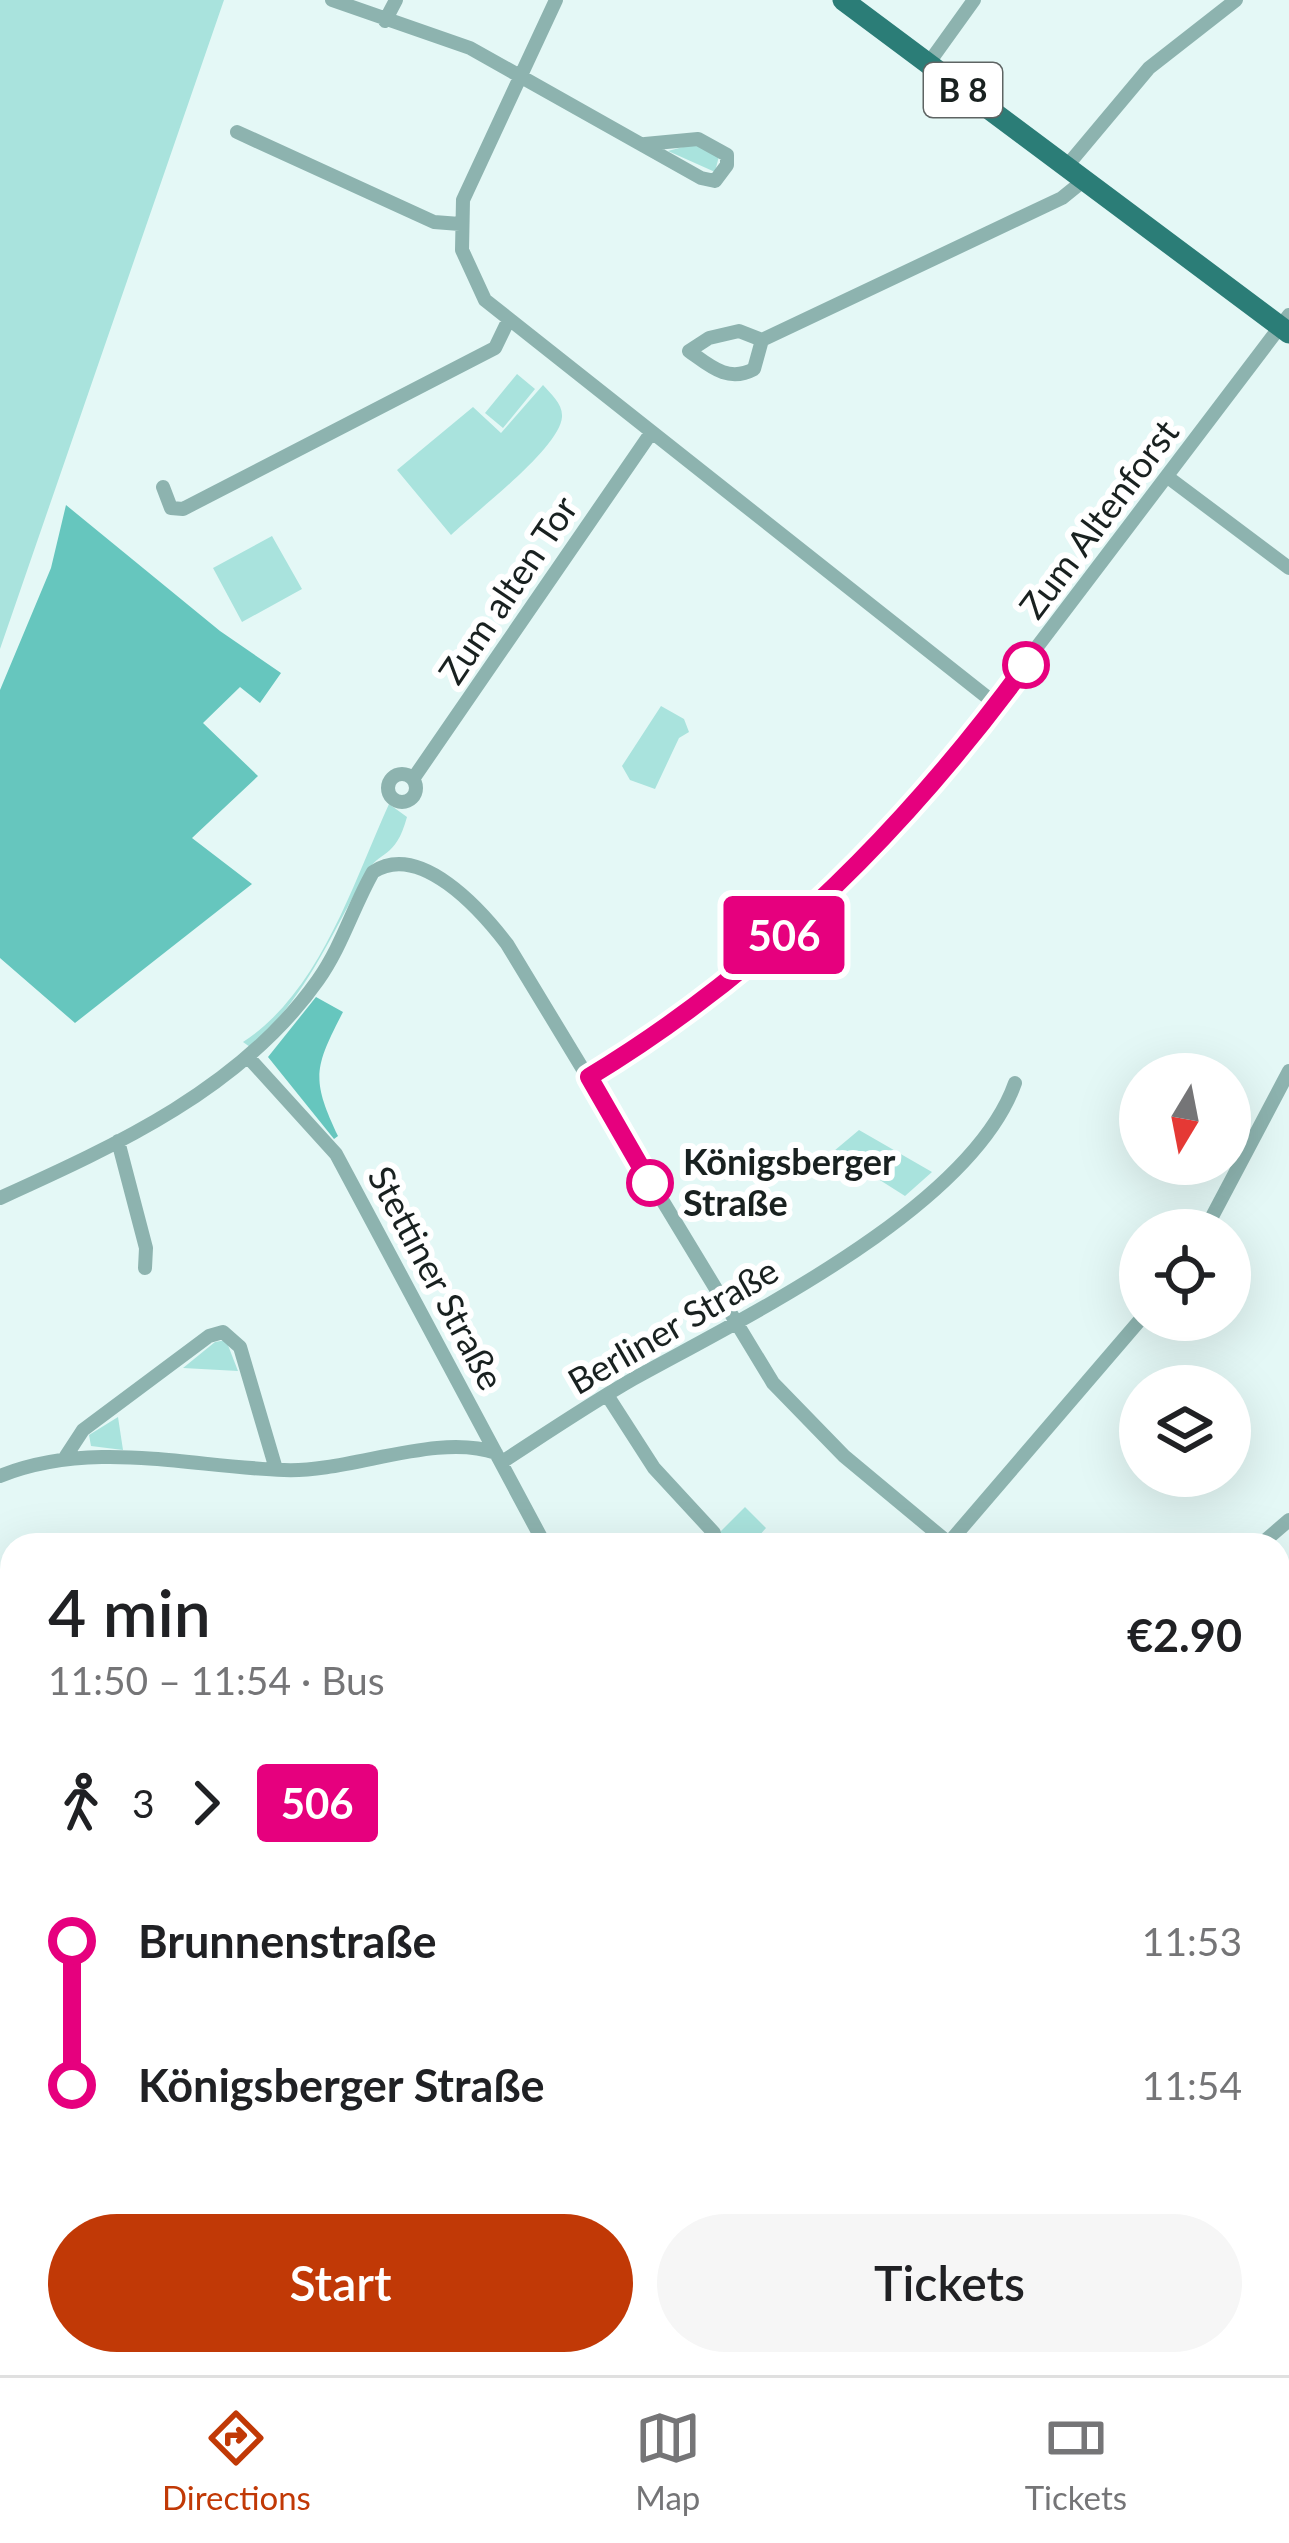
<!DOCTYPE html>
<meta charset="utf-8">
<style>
:root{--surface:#fff;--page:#f6f6f6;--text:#202124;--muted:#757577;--line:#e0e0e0;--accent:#c13906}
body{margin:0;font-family:Lato,sans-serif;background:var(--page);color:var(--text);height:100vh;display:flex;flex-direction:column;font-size:45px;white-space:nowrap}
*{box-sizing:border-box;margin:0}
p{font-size:39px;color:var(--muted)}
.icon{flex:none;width:66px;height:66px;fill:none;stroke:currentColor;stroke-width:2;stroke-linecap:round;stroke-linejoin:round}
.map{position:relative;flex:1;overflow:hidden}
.sheet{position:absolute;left:0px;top:1533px;width:1290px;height:843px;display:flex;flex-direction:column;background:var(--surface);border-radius:36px 36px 0 0;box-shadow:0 12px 48px #0002}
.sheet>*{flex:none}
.badge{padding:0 24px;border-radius:9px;font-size:42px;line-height:78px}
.needle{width:78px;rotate:190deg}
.buttons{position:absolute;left:1119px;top:1053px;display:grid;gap:24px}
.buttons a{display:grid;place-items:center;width:132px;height:132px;border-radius:50%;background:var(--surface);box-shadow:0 12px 48px #0002;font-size:60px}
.map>.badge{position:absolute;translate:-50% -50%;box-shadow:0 0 0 6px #fff}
.legs{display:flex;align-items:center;gap:18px;height:132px;padding:0 48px;font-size:39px}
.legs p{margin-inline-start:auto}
.overview{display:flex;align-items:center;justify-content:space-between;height:204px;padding:0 48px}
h1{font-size:66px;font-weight:600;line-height:90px}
.cta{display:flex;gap:24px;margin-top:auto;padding:24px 48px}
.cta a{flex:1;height:138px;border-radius:72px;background:var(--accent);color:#fff;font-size:48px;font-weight:600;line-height:138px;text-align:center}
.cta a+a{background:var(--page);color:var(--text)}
ul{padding:0 48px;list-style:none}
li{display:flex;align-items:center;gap:42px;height:144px;font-size:45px}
li i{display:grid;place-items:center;width:18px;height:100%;margin:0 15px;background:currentColor}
li i::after{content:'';width:30px;height:30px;margin:-15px;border:9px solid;border-radius:50%;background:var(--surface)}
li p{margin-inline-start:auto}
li:first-child i{background:linear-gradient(#0000 50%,currentColor 0)}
li:last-child i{background:linear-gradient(currentColor 50%,#0000 0)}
.tab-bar{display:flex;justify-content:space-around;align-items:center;height:168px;border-top:3px solid var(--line);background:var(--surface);font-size:33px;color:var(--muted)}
.tab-bar a{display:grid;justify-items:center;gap:6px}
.tab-bar .on{color:var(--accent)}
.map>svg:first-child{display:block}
</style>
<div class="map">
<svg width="1289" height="2375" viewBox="0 0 1289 2375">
<rect width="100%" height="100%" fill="#e4f8f6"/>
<path fill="#a9e3dd" d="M0,0H224L0,649Z
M698,143L719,156L715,172L668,151Z
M517,374L535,389L503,428L485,413Z
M543,385C551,394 563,404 562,417C560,448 475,512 451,535L397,470L473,407L501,433Z
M272,536L302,589L242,622L213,568Z
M661,706L684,719L689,732L679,738L655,789L630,780L622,766Z
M389,804L407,817C395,861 380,848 365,875C330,937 305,999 250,1047L243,1042C320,992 353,883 389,804Z
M859,1130L932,1172L905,1196L834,1151Z
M226,1340L238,1371L183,1368L215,1342Z
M118,1417L123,1450L91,1446L89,1435Z
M745,1507L766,1528L751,1545H707Z
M165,1537L247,1545H56Z
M12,1563V1734L0,1738V1569Z
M1289,1763V2375H340L502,2364H1278V1766Z"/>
<path fill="#66c6be" d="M66,505L220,631L281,673L260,703L240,687L203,723L258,776L192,838L252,884L75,1023L0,958V690L51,568Z
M316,997L343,1012C314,1068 311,1079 338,1136L334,1139L268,1057Z
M0,2171L12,2192V2364H502L340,2375H0Z"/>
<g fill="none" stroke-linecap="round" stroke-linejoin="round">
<path stroke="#6acbc2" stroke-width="4.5" d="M344,2364L354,2375
M278,2375L285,2364
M619,2375L651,2364"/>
<path stroke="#8db3af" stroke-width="14" d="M332,0L470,48L701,178L715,181L727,165V155L698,139L645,144
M556,0L463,200L462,250L485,300L997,705
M385,21L396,0
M928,64L974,0
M237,132L434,222L460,224
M1066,167L1149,68L1236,0
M739,331L762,340L754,369C728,383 710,366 689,351L709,338Z
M762,340L1062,198L1083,181
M1169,478L1289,568
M163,487L171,508L183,509L495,348L508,321
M388 788a14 14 0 1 1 28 0a14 14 0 1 1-28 0Z
M413,779L651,433
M248,1057L336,1154L545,1545
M589,1077L653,1035L798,923L914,809L1289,315
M118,1141L146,1248L145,1268
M0,1198C117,1145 242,1088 318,980C342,946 353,907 373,872C420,841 481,910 507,944L773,1383L844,1456L951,1545
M1205,1230L1289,1071
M607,1395L654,1468L714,1533
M66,1456L83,1430L209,1336L223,1332L240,1347L276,1469
M502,1462C545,1434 588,1405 633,1379C745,1317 971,1208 1015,1083
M0,1476C93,1439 189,1467 284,1470C348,1473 437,1432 496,1453
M947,1545L1140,1320
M1260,1545L1289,1520
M1278,1761L1289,1757
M0,1816L12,1833
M0,2056L12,2051"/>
<path stroke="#2b7d77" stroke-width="21" d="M843,0L1289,333"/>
</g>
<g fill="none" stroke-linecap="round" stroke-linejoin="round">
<g stroke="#fff" stroke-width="27">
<path id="line-1" d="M650,1183L589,1077C764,971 906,829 1026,665"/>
</g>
<use href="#line-1" stroke="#e6007e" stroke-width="18"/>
</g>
<g fill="#fff" stroke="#e6007e" stroke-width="6">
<circle cx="1026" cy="665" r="21"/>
<circle cx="650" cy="1183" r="21"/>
</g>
<g text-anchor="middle" stroke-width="12" stroke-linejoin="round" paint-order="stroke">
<rect fill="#fff" stroke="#5e6463" stroke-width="3" x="924" y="63" width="78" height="54" rx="9"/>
<g font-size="33" font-weight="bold" fill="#192120">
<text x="963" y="102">B 8</text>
</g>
<g font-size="36" fill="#192120" stroke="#fff">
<text transform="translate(1099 519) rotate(-53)" y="13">Zum Altenforst</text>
<text transform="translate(508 590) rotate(-56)" y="13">Zum alten Tor</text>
<text transform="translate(436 1278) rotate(62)" y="13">Stettiner Straße</text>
<text transform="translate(673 1326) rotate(-30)" y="13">Berliner Straße</text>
</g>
<g font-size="36" font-weight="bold" fill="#192120" stroke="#fff" text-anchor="start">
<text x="683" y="1175">Königsberger<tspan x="683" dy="41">Straße</tspan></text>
</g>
</g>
</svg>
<div class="buttons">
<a><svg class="needle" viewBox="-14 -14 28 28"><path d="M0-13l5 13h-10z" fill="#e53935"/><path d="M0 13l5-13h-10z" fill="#757577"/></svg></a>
<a><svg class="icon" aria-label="locate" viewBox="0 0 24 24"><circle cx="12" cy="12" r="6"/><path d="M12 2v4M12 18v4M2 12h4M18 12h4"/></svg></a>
<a><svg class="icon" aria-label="layers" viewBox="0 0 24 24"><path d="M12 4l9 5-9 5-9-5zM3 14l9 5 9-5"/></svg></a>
</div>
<b class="badge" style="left:784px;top:935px;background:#e6007e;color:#fff">506</b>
<section class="sheet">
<div class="overview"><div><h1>4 min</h1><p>11:50 – 11:54 · Bus</p></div><b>€2.90</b></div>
<div class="legs"><svg class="icon" aria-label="walk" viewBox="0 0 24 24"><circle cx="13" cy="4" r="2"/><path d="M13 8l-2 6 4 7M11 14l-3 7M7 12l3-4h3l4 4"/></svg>3<svg class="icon" aria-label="forward" viewBox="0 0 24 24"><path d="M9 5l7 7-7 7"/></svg><b class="badge" style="background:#e6007e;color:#fff">506</b></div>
<ul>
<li><i style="color:#e6007e"></i><b>Brunnenstraße</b><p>11:53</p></li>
<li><i style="color:#e6007e"></i><b>Königsberger Straße</b><p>11:54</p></li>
</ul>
<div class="cta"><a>Start</a><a>Tickets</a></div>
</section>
</div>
<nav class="tab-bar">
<a class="on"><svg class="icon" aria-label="directions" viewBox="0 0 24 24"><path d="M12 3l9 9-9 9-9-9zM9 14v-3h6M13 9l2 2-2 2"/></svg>Directions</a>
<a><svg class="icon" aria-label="map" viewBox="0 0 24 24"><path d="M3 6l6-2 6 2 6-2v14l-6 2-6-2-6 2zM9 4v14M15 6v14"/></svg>Map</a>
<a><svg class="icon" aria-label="tickets" viewBox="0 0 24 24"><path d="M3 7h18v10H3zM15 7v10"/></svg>Tickets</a>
</nav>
